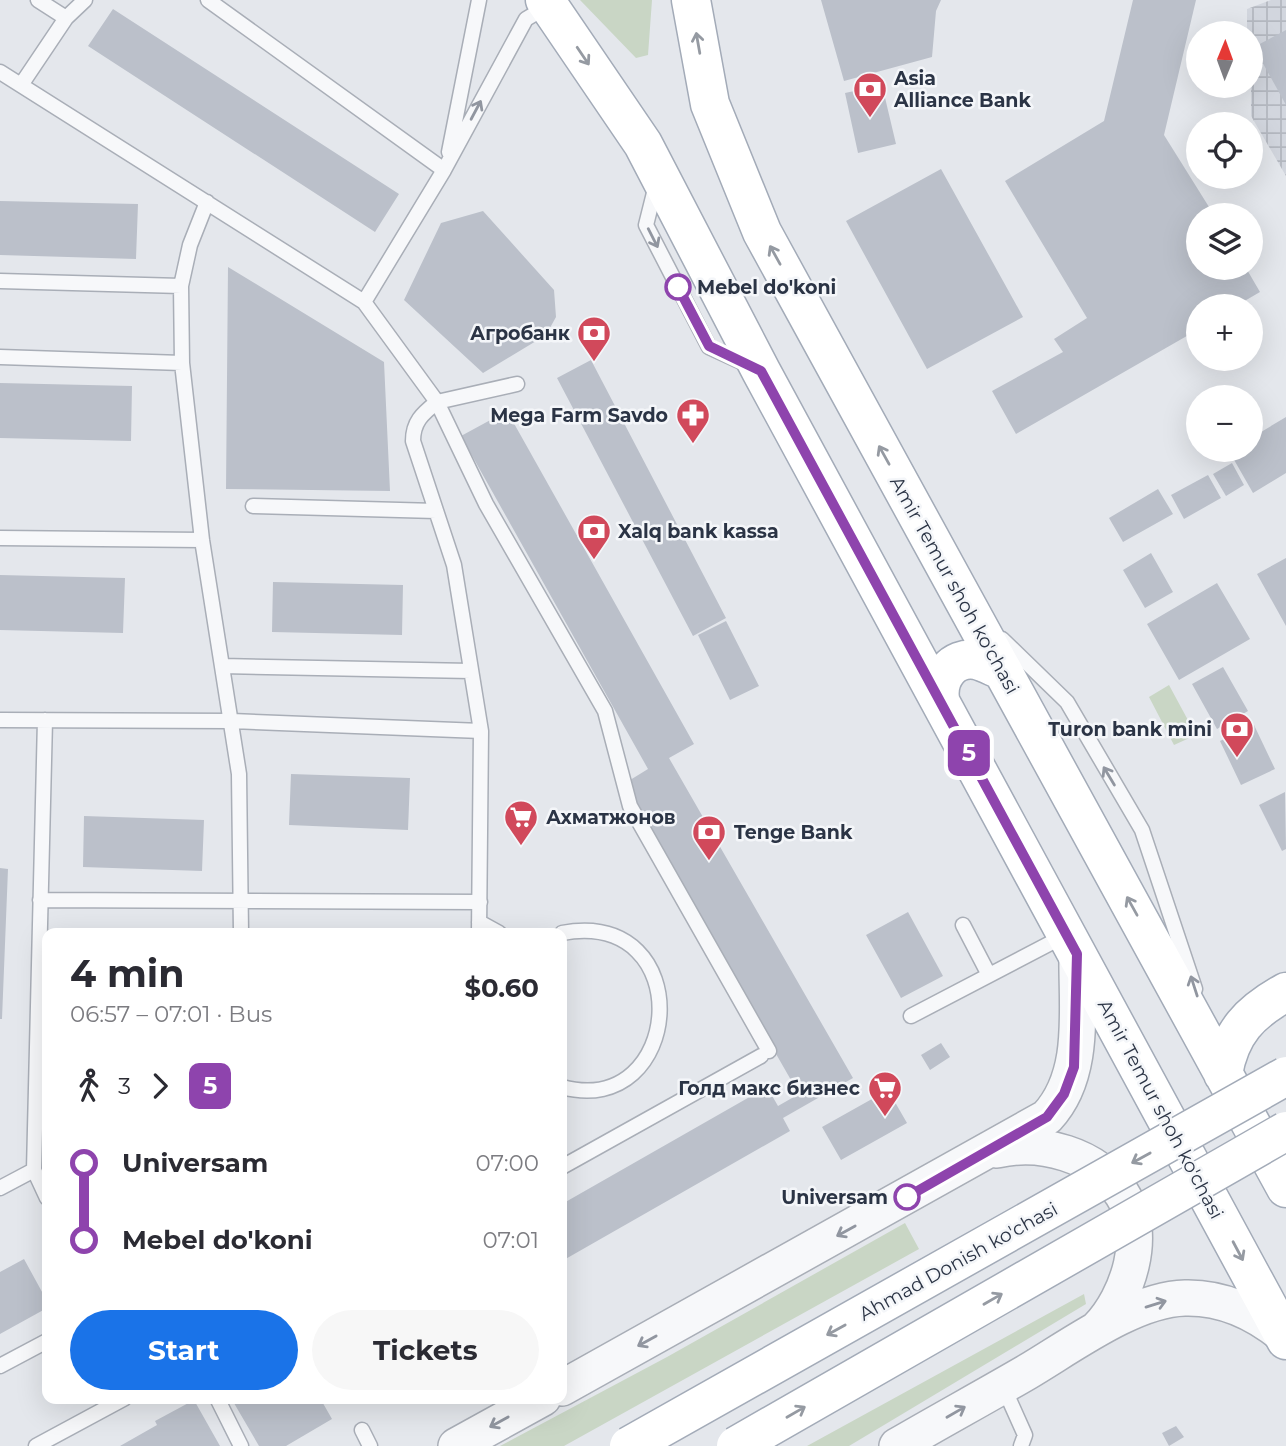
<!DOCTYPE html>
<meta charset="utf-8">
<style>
:root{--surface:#fff;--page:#f7f7f7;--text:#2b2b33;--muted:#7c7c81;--accent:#1a73e8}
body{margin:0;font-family:Montserrat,sans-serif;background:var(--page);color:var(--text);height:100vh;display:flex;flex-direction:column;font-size:26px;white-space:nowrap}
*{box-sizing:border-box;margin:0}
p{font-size:23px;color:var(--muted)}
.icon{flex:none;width:38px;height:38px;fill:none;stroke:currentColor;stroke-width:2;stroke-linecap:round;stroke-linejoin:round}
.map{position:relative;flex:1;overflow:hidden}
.sheet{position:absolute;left:42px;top:928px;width:525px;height:476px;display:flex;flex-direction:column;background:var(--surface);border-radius:14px;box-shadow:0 7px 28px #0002}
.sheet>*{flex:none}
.badge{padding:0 14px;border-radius:10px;font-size:24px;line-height:46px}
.needle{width:46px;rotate:1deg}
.controls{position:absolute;left:1186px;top:21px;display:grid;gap:14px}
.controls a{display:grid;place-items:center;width:77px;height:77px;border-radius:50%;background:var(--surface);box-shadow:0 7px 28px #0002;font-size:35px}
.map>.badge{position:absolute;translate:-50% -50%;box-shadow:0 0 0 4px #fff}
.legs{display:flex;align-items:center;gap:10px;height:77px;padding:0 28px;font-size:23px}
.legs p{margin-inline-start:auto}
.head{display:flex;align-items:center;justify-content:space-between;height:119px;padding:0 28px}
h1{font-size:38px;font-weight:700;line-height:52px}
.action{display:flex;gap:14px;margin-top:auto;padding:14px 28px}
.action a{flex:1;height:80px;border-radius:42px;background:var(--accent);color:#fff;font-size:28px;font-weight:700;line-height:80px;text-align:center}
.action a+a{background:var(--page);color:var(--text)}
ul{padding:0 28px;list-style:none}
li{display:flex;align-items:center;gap:24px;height:77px;font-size:26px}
li i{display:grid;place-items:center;width:10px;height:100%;margin:0 9px;background:currentColor}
li i::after{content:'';width:18px;height:18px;margin:-9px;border:5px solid;border-radius:50%;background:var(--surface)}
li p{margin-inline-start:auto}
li:first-child i{background:linear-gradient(#0000 50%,currentColor 0)}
li:last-child i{background:linear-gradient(currentColor 50%,#0000 0)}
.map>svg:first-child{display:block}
</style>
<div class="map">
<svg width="1286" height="1446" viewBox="0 0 1286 1446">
<defs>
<pattern id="industrial-grid" width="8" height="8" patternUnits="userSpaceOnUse" patternTransform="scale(1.75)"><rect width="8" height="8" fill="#d2d6de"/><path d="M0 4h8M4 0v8" fill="none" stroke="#b4b8c0"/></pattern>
</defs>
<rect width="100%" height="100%" fill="#e4e7ec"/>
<path fill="url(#industrial-grid)" d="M1271,0H1286V176L1251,116V33H1247V9Z"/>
<path fill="#c9d6c5" d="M580,0H652L648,55L636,58Z
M1169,685L1196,735L1174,745L1149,697Z
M905,1223L919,1249L564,1446H500L667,1357Z
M1084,1294L1086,1304L849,1446H807Z"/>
<path fill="#bbc0ca" d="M821,0H941L936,11L932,57L844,81Z
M1133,0H1196L1164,135L1214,215H1199V268H1246L1260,292L1236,306H1199V329L1016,434L992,391L1063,352L1054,339L1087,318L1005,181L1104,121Z
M113,9L399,194L375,232L88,46Z
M1286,30V105L1254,47Z
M882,85L896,144L858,153L845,93Z
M941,169L1023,317L927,369L846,221Z
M0,201L138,204L136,259L0,255Z
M483,211L554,290L556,317L546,335L483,373L404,300L441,223Z
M228,267L384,362L390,491L226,489Z
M591,360L726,618L693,636L557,378Z
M0,383L132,386L131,441L0,438Z
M507,411L694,744L669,758L853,1078L783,1118L790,1131L562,1261V1204L767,1087L778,1106L799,1094L622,785L648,769L461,436Z
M1286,417V473L1253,493L1229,451L1251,450V438Z
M1232,463L1244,485L1226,496L1213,474Z
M1208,475L1221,498L1184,519L1171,495Z
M1158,489L1173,514L1123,542L1109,518Z
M1151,553L1173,592L1145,608L1123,570Z
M1286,558V626L1257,574Z
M0,575L125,578L123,633L0,630Z
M273,582L403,585L402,635L272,632Z
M1217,583L1250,639L1179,680L1147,624Z
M726,621L759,686L730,700L698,635Z
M1223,667L1248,711L1217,729L1192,684Z
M1254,725L1275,769L1241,785L1220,741Z
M291,774L410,778L408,830L289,825Z
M1285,792L1286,849L1282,851L1259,805Z
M84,816L204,820L202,871L83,867Z
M0,868L8,869L2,1019H0Z
M908,912L943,976L901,998L866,935Z
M941,1043L950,1057L930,1070L921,1055Z
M888,1090L907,1123L841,1160L822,1127Z
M24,1259L47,1301V1308L0,1334V1272Z
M231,1398H320L332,1419L286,1446H259Z
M194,1400L220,1446H120L157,1425L155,1421Z
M1176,1426L1184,1437L1169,1446L1162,1433Z"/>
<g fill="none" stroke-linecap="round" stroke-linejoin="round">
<g stroke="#a9aeb7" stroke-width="17">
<path id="service" d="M38,0L66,18
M208,0L444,170
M0,72L364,302L437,402L517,384
M21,85L66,18L85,0
M449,152L479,0
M656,185L646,225L709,347L748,365
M207,202L190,245L181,286L182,363L202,540L239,774L241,933
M0,281L181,286
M364,302L444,170L526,19L548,6
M0,357L182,363
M253,506L436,511
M0,538L202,540
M1002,639L1067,702L1142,830L1195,989
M222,666L471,671
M0,720L232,721L481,731
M45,720L34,1170L47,1198
M40,900L480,902
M479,922L499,933
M963,925L989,975
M479,933L481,731L454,565L413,441C413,422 422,414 437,402L486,504L605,711L630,806L769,1051
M562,933C700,908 684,1120 562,1087
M911,1016L1066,935
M562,1167L761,1056
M0,1188L34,1170
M0,1366L47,1341
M1003,1386L1025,1435L1021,1446
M217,1398L241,1446
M362,1430L370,1446
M36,1446L125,1398"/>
</g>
<g stroke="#a9aeb7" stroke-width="38">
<path id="tertiary" d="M997,1150C1041,1140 1095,1154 1122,1194C1149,1234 1128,1297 1098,1328
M562,1388L1047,1117C1087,1074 1076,1008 1077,954
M456,1446L543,1398
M897,1446C940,1421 984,1397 1027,1372C1071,1346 1134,1299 1185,1298C1222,1297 1256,1313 1283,1335"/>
</g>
<g stroke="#a3abb8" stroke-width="41">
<path id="primary" d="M545,0L643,144L761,371L1286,1340
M691,0L710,104L762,232L1286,1188
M940,699C937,678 952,656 976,660C985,662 995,668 1003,671
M1223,1074C1230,1032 1250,1012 1286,992"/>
</g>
<use href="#service" stroke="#f7f8fa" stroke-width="14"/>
<use href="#tertiary" stroke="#f7f8fa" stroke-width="35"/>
<use href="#primary" stroke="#fff" stroke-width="38"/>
<g stroke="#a3abb8" stroke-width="41" stroke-linecap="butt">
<path id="primary-bridge" d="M629,1446L1286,1076
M736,1446L1286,1131"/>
</g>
<use href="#primary-bridge" stroke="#fff" stroke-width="38"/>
</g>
<defs><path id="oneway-shaft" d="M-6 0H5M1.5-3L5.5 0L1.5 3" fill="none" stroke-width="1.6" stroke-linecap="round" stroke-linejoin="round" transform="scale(1.75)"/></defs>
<g stroke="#959aa2">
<use href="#oneway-shaft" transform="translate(698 43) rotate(-100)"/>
<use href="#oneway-shaft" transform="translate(583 56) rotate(56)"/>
<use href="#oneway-shaft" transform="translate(775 255) rotate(-119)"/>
<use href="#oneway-shaft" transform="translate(884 455) rotate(-119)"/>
<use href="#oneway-shaft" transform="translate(1132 906) rotate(-119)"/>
<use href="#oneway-shaft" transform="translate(1141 1158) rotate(151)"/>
<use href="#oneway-shaft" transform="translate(1238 1251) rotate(62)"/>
<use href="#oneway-shaft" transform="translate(993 1299) rotate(-30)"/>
<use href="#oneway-shaft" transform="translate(836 1330) rotate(151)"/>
<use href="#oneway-shaft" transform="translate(796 1412) rotate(-30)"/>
</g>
<g stroke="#9196a0">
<use href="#oneway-shaft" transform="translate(476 110) rotate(-62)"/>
<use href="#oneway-shaft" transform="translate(653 238) rotate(63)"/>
<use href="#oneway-shaft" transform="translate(1109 776) rotate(-121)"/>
<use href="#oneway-shaft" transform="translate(1194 986) rotate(-108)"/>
<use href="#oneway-shaft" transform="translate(846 1231) rotate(151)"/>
<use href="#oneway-shaft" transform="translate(1156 1304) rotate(-17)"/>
<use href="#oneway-shaft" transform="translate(647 1341) rotate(151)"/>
<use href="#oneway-shaft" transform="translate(956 1412) rotate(-30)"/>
<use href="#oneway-shaft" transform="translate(499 1422) rotate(151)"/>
</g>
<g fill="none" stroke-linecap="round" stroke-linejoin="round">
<g stroke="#fff" stroke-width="16">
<path id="line-1" d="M678,287L709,346L761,371L1077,954L1074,1067L1064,1094L1047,1117L907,1197"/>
</g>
<use href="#line-1" stroke="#8e44ad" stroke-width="10"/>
</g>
<defs>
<g id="bank-pin" transform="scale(1.75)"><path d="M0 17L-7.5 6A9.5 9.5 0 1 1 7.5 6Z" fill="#d1495b" stroke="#f4f6f9"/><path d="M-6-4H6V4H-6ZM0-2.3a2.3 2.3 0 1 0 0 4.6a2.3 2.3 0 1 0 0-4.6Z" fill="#fff"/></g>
<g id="pharmacy-pin" transform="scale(1.75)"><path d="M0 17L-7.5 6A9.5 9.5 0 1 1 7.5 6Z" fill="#d1495b" stroke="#f4f6f9"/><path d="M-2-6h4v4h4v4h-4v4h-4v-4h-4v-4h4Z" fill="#fff"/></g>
<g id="supermarket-pin" transform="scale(1.75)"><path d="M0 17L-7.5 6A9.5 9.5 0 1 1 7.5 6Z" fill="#d1495b" stroke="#f4f6f9"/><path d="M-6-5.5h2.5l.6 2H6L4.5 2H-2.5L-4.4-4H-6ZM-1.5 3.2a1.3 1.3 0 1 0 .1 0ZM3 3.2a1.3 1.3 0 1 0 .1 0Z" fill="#fff"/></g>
</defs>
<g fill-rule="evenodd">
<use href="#bank-pin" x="870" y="89"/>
<use href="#bank-pin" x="594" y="333"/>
<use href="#pharmacy-pin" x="693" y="415"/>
<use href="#bank-pin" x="594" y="531"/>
<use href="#bank-pin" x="1237" y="729"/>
<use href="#supermarket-pin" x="521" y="817"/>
<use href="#bank-pin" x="709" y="832"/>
<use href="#supermarket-pin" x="885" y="1088"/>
</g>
<g fill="#fff" stroke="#8e44ad" stroke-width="3.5">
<circle cx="678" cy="287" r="12"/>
<circle cx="907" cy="1197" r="12"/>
</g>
<g text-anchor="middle" stroke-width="5" stroke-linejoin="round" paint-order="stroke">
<g font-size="19" font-weight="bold" fill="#2b3445" stroke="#f4f6f9" text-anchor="start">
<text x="894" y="85">Asia<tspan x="894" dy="22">Alliance Bank</tspan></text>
<text x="570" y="340" text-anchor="end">Агробанк</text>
<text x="668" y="422" text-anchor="end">Mega Farm Savdo</text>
<text x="618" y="538">Xalq bank kassa</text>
<text x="1212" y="736" text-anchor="end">Turon bank mini</text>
<text x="546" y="824">Ахматжонов</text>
<text x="734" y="839">Tenge Bank</text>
<text x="860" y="1095" text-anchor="end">Голд макс бизнес</text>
</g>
<g font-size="19" font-weight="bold" fill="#2b3445" stroke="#f4f6f9" text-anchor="start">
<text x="697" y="294">Mebel do'koni</text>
<text x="888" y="1204" text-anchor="end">Universam</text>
</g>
<g font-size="19" fill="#2b3445" stroke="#f4f6f9">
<text transform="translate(955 585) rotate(61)" y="7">Amir Temur shoh ko'chasi</text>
<text transform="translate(1161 1109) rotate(62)" y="7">Amir Temur shoh ko'chasi</text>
<text transform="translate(958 1261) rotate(-29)" y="7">Ahmad Donish ko'chasi</text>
</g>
</g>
</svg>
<div class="controls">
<a><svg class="needle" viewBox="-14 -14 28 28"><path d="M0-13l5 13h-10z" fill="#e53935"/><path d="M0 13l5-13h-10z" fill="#7c7c81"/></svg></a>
<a><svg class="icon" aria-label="locate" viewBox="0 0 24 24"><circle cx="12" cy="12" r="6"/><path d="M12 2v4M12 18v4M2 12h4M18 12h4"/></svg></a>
<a><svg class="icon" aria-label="layers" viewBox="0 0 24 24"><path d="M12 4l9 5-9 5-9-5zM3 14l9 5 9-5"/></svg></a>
<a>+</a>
<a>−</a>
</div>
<b class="badge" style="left:969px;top:753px;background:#8e44ad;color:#fff">5</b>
<section class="sheet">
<div class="head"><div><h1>4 min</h1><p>06:57 – 07:01 · Bus</p></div><b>$0.60</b></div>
<div class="legs"><svg class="icon" aria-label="walk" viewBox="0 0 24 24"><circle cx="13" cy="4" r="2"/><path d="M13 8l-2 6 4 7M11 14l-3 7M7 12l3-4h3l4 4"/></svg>3<svg class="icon" aria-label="forward" viewBox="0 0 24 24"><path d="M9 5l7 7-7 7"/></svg><b class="badge" style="background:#8e44ad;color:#fff">5</b></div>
<ul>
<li><i style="color:#8e44ad"></i><b>Universam</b><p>07:00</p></li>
<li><i style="color:#8e44ad"></i><b>Mebel do'koni</b><p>07:01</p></li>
</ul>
<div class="action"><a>Start</a><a>Tickets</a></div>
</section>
</div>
